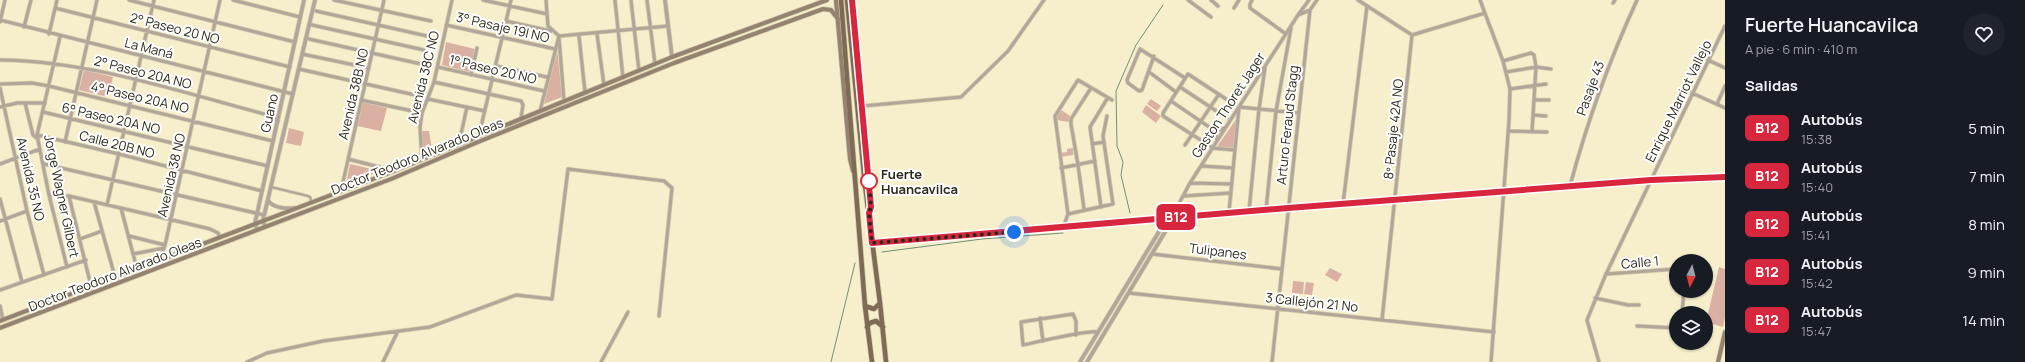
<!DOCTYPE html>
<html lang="es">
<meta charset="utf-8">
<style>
:root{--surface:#171b24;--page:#20242c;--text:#f1f3f6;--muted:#9ea1a6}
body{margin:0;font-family:Manrope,sans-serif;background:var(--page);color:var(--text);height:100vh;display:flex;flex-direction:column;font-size:15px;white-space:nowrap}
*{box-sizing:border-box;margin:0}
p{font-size:13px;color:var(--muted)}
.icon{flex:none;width:22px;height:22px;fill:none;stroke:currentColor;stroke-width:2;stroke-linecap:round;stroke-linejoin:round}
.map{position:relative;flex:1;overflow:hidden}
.side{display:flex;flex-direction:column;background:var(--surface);width:300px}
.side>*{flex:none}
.badge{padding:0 8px;border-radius:6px;font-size:14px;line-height:26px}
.needle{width:26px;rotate:186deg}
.fabs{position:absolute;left:1669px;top:254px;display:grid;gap:8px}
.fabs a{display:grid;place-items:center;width:44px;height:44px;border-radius:50%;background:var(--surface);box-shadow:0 1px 3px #0004;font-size:20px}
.you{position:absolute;width:20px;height:20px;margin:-10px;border:3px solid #fff;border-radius:50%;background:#1a73e8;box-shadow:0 0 0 6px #1a73e833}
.map>.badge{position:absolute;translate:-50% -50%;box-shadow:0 0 0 2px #fff}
h2{padding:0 20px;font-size:15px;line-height:36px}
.round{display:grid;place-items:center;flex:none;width:42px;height:42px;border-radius:21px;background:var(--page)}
.headline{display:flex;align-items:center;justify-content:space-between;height:68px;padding:0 20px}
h1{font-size:19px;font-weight:600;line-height:30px}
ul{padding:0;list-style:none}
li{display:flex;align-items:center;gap:12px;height:48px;padding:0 20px}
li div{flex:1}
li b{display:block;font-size:15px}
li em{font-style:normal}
li .badge{min-width:44px;font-weight:700;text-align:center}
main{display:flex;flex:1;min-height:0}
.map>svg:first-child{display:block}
</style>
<main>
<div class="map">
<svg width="1725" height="362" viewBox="0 0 1725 362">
<rect width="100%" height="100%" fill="#f7efcb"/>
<path fill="#dab0a3" d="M446,42L475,49L470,72L442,65Z
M557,47L562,97L544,104Z
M84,70L113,77L108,97L79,90Z
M1151,99L1161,106L1157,111L1147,104Z
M363,102L387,108L381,131L357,126Z
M1146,105L1161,116L1156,123L1142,112Z
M1060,109L1070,116L1069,122L1056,120V117Z
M1237,118L1234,149L1216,148Z
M289,128L304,132L301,146L286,143Z
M421,131H429L432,150L422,154Z
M1073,148V155L1061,157L1060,153L1067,152V149Z
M350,164L381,171L346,184Z
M1719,267L1725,269V318L1723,327L1706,322Z
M1330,268L1342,274L1337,282L1325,275Z
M1293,281L1304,282L1303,294L1292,293Z
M1306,282L1314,283L1312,295L1304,294Z"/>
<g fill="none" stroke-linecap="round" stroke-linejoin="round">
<path stroke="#718f77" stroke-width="1" d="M1130,213L1121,175L1123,162L1117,146L1116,91L1136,45L1163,5
M882,252L982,239L1063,233
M831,362L855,263"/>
<g stroke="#d2cbab" stroke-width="3.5">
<path id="pedestrian" d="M271,187L308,196L310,197L311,201"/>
</g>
<g stroke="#d2cbab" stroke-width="4.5">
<path id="minor" d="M129,0L295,42
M233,0L300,17
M334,0L431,21
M483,0L547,14
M546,0L548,26L559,36
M615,0L623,78
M631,0L639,71
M647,0L655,64
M1188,0L1211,17
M1211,0L1218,6
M1252,0L1250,4V8L1286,34
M1358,0L1412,35L1485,13
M1480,0L1503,61L1510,89L1509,121L1491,362
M1613,3L1615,0
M55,8L290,67
M1234,8L1239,0
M316,11L427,36
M1298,15L1309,0
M0,20L293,94
M506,21L551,31
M0,22L5,0
M312,25L424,50
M446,25L555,49
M24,27L31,0
M49,34L57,0
M597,34L604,85
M559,36L668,26
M579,36L585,92
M60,37L37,135L49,195L67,267
M559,38L564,101
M309,39L421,64
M302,54L369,68
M1154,56L1142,90L1139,91L1128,83L1127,80L1140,49L1185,78
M0,60C91,61 180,92 268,115L278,121
M1708,60L1725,68
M1503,61L1531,53L1534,55L1536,67L1532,132
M496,66L547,77
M438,67L544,91
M299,69L415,95
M1149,72L1176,92
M1506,72L1536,67L1551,69
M471,75L477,48
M434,82L521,101L523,105L521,118
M0,84L32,83L49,86L273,141
M1180,87L1227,118
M0,88L27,211L44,275
M1510,89L1546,84
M1692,93L1725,108
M428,99L485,111
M361,100L422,113
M1534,100H1549
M1171,101L1215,131
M25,103L33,135L38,139
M1717,104L1725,86
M863,106L961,97L1008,51L1044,0
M0,107L17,103H45
M540,111L559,36
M43,112L268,166
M1533,115L1546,116
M1508,131L1547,132
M37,135L119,154L262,191
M479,135L511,0
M1217,140L1215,131L1225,128
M65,142L97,0
M459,143L467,107
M1092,144L1104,142
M1185,145L1219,94
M1210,146L1163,116V113L1188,74L1232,103
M1212,148L1235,150
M348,159L383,168L389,173
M422,160L420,127L422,113L434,82L452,0
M0,164L40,149
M44,164L264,215
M1201,166L1233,168
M1061,168L1095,161
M1190,183L1232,184
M1570,186C1587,122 1609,61 1637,0
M341,191L384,0
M49,195L69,196L181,222L210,229L218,233L220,237
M69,196L91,286
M1183,196L1231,193
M0,199L22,282
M94,202L115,277
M1343,204L1367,6
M107,205L154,0
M1101,207L1090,127L1107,99
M121,208L137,269
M1084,209L1078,165L1071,124V119L1091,88
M1266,210L1276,111L1291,28
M1249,211L1259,109L1265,68
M1229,212L1239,107L1299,113
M1068,214L1113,204L1103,136L1107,116
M1171,218L1190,183L1298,15L1310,10
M0,221L27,211
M1063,228L1068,214L1055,116L1078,80L1112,100
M129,236L165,245
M80,239L102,231
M133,254L164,248
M1152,254L1282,269
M160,260L165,245L220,0
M1606,274L1676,269
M0,290L86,260
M1129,293L1494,332
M1595,298L1628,305H1639
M0,306L3,320
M1682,313L1684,291
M1040,318L1043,341
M1382,320L1412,35
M1637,326L1676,328
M1076,335V321L1073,314L1021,322L1023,345C1037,342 1087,330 1098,332
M247,362L267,353L323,341L430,327L516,295L552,299L568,169L664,181L672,188L659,316
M383,362L398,331
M601,362L628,312
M1272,362L1310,10L1317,0
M1599,362L1587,320L1606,274L1725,26"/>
</g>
<g stroke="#d2cbab" stroke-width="5">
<path id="tertiary" d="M665,0L672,57
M268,200C272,208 286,209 295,208
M265,227L263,220L315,0
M257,230L255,223L257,214L304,0
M872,243L1063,228L1243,211L1651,180L1725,177
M1080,362L1160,230L1171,218
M1087,362L1168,227L1171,219"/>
</g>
<g stroke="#d2cbab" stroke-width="5.5">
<path id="secondary" d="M836,0L850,159L853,171
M852,0L871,207L869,213
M0,321L389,173L672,57L827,0
M0,328L391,179L478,142L674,63L823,9L831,10L838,19
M1718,362L1725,332"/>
</g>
<g stroke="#d2cbab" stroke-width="6">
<path id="primary" d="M841,0L865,306L872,362
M847,0L865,185L880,303L886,362
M855,54L857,44
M865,306L874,309L880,303
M867,327L870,323L876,321L883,327"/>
</g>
<use href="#pedestrian" stroke="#b2a69a" stroke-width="2"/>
<use href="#minor" stroke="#b2a69a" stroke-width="3"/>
<use href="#tertiary" stroke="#b2a69a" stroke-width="3.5"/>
<use href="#secondary" stroke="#948371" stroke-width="4"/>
<use href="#primary" stroke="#7e6a55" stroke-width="4.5"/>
</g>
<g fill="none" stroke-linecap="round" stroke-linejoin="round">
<g stroke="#fff" stroke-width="9">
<path id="line" d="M852,0L871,207L869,213L872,243L1288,208L1651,180L1725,177"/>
</g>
<use href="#line" stroke="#d7263d" stroke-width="6"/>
<path stroke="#2c291b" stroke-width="4" stroke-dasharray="0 7.2" d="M869,181L871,207L869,213L872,243L1014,232"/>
</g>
<circle fill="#fff" stroke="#d7263d" stroke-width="2" cx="869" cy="181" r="8"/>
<g text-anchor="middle" stroke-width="4" stroke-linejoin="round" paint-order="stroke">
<g font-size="13" fill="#2c291b" stroke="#fff">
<text transform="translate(503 27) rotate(13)" y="5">3° Pasaje 19I NO</text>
<text transform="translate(175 28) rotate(14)" y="5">2° Paseo 20 NO</text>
<text transform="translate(149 48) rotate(14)" y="5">La Maná</text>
<text transform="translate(493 69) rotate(13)" y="5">1° Paseo 20 NO</text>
<text transform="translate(143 72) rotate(14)" y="5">2° Paseo 20A NO</text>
<text transform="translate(423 77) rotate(-76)" y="5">Avenida 38C NO</text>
<text transform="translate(1590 88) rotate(-70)" y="5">Pasaje 43</text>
<text transform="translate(353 94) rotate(-77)" y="5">Avenida 38B NO</text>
<text transform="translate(140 97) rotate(13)" y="5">4° Paseo 20A NO</text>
<text transform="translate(1678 101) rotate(-64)" y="5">Enrique Marriot Vallejo</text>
<text transform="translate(1228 105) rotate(-57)" y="5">Gaston Thoret Jager</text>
<text transform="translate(269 113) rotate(-77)" y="5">Guano</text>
<text transform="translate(111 118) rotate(13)" y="5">6° Paseo 20A NO</text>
<text transform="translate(1287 125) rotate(-84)" y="5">Arturo Feraud Stagg</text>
<text transform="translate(1393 129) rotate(-84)" y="5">8º Pasaje 42A NO</text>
<text transform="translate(117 144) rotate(14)" y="5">Calle 20B NO</text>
<text transform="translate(417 156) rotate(-22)" y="5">Doctor Teodoro Alvarado Oleas</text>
<text transform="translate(171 175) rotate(-77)" y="5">Avenida 38 NO</text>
<text transform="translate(31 179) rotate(77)" y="5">Avenida 35 NO</text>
<text transform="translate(62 196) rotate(78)" y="5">Jorge Wagner Gilbert</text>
<text transform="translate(1218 251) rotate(7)" y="5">Tulipanes</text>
<text transform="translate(1640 262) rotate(-5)" y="5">Calle 1</text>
<text transform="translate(115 274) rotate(-21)" y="5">Doctor Teodoro Alvarado Oleas</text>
<text transform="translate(1312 302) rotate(6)" y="5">3 Callejón 21 No</text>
</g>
<g font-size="13" font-weight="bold" fill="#2c291b" stroke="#fff" text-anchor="start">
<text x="881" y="179">Fuerte<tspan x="881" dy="15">Huancavilca</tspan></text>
</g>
</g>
</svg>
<div class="fabs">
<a><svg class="needle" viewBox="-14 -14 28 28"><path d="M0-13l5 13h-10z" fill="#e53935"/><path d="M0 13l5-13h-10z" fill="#9ea1a6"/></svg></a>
<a><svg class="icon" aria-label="layers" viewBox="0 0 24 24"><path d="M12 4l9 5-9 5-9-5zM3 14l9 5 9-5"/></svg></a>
</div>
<div class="you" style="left:1014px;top:232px"></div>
<b class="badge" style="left:1176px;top:217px;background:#d7263d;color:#fff">B12</b>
</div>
<section class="side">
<div class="headline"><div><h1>Fuerte Huancavilca</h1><p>A pie · 6 min · 410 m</p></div><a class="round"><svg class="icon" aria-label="heart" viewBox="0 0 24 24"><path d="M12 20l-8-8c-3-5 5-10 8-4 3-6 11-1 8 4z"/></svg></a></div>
<h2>Salidas</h2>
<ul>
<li><span class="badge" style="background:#d7263d;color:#fff">B12</span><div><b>Autobús</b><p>15:38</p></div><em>5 min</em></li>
<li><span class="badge" style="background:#d7263d;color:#fff">B12</span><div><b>Autobús</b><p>15:40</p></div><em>7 min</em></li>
<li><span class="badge" style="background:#d7263d;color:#fff">B12</span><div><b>Autobús</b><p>15:41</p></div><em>8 min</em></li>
<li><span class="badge" style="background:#d7263d;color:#fff">B12</span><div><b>Autobús</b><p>15:42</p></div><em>9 min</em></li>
<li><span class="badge" style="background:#d7263d;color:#fff">B12</span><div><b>Autobús</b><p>15:47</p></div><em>14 min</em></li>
</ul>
</section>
</main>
